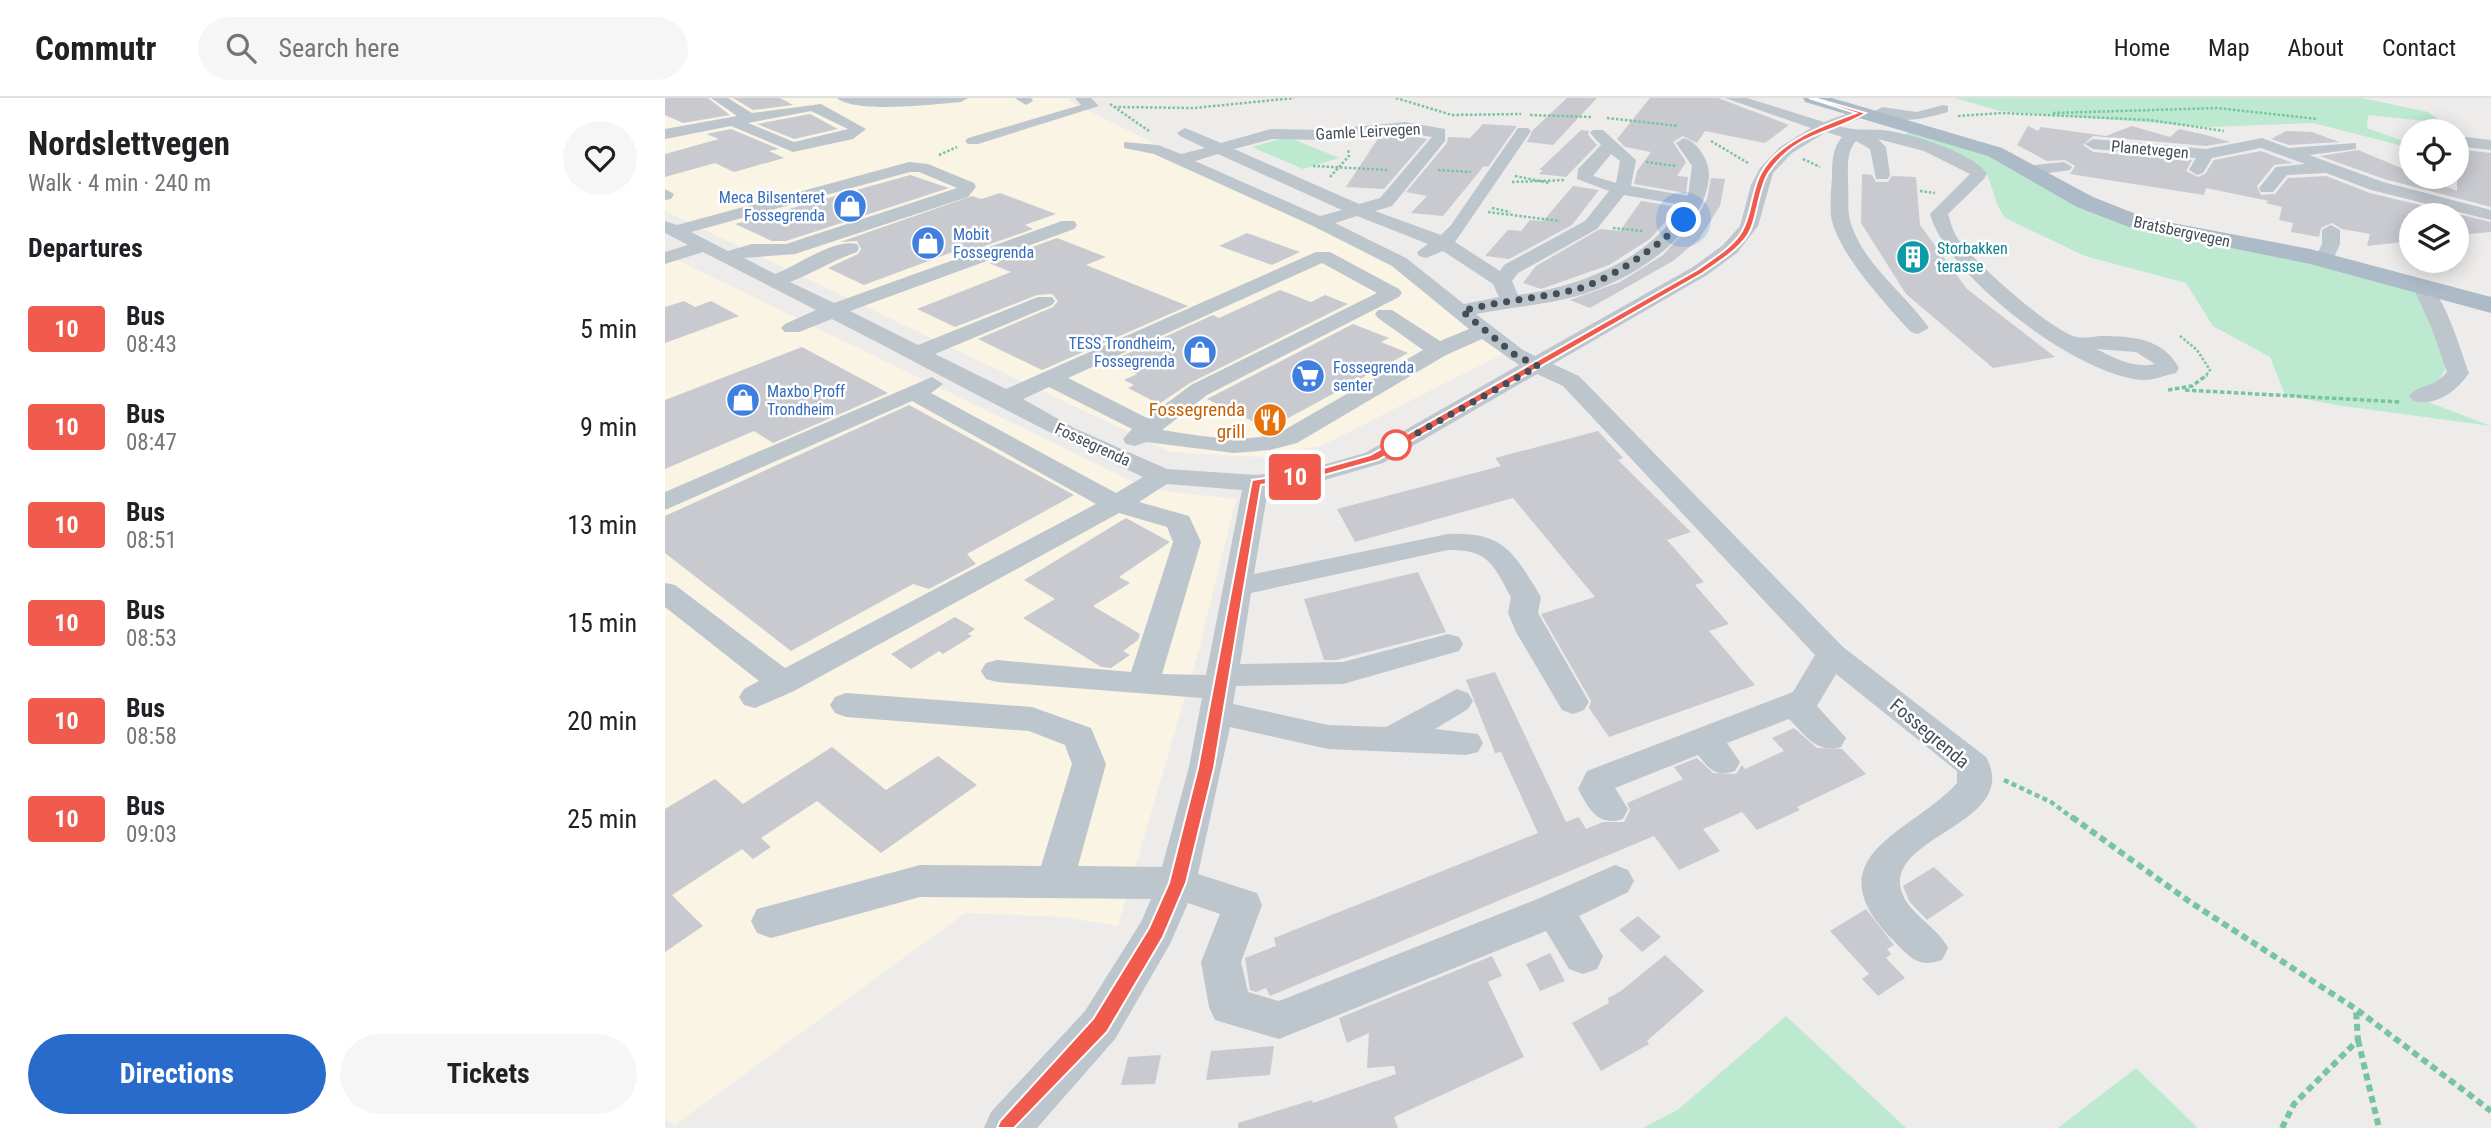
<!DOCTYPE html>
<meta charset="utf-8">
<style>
:root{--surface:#fff;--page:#f6f6f6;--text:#202124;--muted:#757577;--line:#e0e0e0;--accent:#286bcb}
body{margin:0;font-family:"Roboto Condensed",sans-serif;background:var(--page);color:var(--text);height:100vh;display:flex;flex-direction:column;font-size:26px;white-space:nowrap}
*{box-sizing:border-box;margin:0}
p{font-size:23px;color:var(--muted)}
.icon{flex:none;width:38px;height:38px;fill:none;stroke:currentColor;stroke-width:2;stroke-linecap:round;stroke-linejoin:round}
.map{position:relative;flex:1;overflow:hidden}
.drawer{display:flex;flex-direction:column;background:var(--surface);width:665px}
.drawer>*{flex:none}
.badge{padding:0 14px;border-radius:5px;font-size:24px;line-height:46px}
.controls{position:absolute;left:1734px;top:21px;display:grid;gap:14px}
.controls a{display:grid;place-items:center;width:70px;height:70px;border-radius:50%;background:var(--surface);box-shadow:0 4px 18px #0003;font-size:35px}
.you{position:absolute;width:35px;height:35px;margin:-18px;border:5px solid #fff;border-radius:50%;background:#1a73e8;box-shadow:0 0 0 10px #1a73e833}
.map>.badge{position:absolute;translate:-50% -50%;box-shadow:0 0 0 4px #fff}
h2{padding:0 28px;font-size:26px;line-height:63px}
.round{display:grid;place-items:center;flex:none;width:74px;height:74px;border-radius:37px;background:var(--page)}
.headline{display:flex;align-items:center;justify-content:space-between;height:119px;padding:0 28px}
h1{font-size:33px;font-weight:700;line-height:52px}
.action{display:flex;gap:14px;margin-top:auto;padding:14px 28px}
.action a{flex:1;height:80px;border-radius:42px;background:var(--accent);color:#fff;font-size:28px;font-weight:700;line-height:80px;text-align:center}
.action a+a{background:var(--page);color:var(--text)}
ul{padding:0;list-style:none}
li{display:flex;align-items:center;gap:21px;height:98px;padding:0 28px}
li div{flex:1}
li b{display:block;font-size:26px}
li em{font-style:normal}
li .badge{min-width:77px;font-weight:700;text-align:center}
header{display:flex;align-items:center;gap:42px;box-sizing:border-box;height:98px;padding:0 35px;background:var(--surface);border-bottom:2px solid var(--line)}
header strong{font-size:33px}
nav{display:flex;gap:38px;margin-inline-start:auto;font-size:24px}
.search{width:490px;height:63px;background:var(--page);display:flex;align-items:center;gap:18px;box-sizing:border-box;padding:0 24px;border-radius:38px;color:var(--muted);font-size:26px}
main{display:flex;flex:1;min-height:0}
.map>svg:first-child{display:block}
</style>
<header>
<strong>Commutr</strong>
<div class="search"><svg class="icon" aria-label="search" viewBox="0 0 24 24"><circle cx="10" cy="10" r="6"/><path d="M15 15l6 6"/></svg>Search here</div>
<nav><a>Home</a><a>Map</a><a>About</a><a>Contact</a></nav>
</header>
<main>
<section class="drawer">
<div class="headline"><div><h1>Nordslettvegen</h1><p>Walk · 4 min · 240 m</p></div><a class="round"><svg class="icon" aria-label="heart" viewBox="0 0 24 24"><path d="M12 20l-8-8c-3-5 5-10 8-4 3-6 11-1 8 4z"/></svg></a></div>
<h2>Departures</h2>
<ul>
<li><span class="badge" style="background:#f15b4e;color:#fff">10</span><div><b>Bus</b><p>08:43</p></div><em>5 min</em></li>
<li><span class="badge" style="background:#f15b4e;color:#fff">10</span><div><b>Bus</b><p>08:47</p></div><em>9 min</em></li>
<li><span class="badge" style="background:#f15b4e;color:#fff">10</span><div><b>Bus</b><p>08:51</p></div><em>13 min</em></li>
<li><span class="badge" style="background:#f15b4e;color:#fff">10</span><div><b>Bus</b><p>08:53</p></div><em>15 min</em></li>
<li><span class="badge" style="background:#f15b4e;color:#fff">10</span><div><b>Bus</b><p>08:58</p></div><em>20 min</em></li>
<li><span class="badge" style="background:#f15b4e;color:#fff">10</span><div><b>Bus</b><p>09:03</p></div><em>25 min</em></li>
</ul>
<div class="action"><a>Directions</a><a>Tickets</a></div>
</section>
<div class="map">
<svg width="1826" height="1030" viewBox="0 0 1826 1030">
<rect width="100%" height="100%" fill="#eeebeb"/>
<path fill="#f9f4e4" d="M0,0H405L406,4L732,167L838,256L656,348L594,359L505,354L0,113Z
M0,156L483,391L571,401L535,548L453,828L396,819L300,815L10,1027L0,1021Z"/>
<path fill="#bce9cf" d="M1290,0H1696L1763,14L1779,25L1703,17L1702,30L1746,46V50L1648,25L1543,29L1335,13Z
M1250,32L1310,51L1489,134L1580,150L1752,192L1777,249L1781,270L1773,284L1747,298L1826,328L1671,307L1620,297L1605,259L1548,228L1521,185L1420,158L1340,120L1333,108L1322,76L1238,37Z
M623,39L674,60L638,71L587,49Z
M1121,918L1241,1030H978L1014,1011Z
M1471,970L1533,1030H1393Z"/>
<path fill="#c8cad0" d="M0,0H43L65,17L18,25L0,17Z
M68,0H115L128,7L88,12Z
M902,0H932L888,47L862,44L868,32Z
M985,0H1053L1124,27L1100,45L1040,33L1032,45L1018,38L1008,44L1021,64L1012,78L1023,79L1021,95L969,86L972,73L986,54L960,49L952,41Z
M145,16L173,31L129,41L92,26Z
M818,26L852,28L823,69L819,68L778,118L746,115L762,98L741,94L782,45L783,39L805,40Z
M1363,28L1373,33L1376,29L1441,38L1467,28L1505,39L1514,31L1541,37L1565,44L1541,48L1428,38L1418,47L1428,54L1527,62L1521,73L1533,79L1540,76L1549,62L1596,53L1628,65L1609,67L1592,88L1596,97L1610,96L1623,80L1661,78L1705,95L1826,124V134L1804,136L1792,131V117H1746V143L1702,148L1705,136L1677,131L1667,125L1656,130L1654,139L1626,134L1628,125L1614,122L1617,109L1601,105L1604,103L1541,90L1539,97L1405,76L1410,68L1400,62L1382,63L1352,47Z
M66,31L114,51L104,53L119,60L69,74L50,65L0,79V56L54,41L41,36Z
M916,32L924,33L923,37L932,47L901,79L874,76L878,72H874Z
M1621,33L1647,34L1674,44L1624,47L1606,41Z
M740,37L762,41L719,91L681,89L714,39Z
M1792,51L1826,55V109L1719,81L1655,58L1693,52L1746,74V79H1758L1792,93Z
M1197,76L1207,77L1211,84H1223L1227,78L1251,79L1255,127L1302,191L1390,259L1328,270L1241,196L1196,125Z
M245,77L284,90L121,143H107L70,126Z
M1046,80L1060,81L1055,108L1034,141L1008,163L925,210L905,202L955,184L998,157L1031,121L1042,101Z
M908,88L934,92L907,127L844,161L820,158L843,132L856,133L865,122L878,123Z
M335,95L391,116L360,127L368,131L300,155L293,152L199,187L163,170L193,156L196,151L192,143L175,144L307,98L316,101Z
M976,103L1013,109L985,141L944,167L876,191L858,185L871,168L935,131L955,133Z
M582,135L635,154L607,167L554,148Z
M392,140L441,159L421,167L523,208L377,272L313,241L388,209L393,203L387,196L372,197L290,229L252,211L346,174L324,165Z
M615,192L646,204L660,197L683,206L525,285L494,306L463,290L469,287L459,282L472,276L446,263L548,217L554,220Z
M19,203L30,209L46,203L74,218L0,245V209Z
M688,226L724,240L716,244L743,255L603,331L542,301Z
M137,249L223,295L108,345L89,333L0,371V302Z
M244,307L409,397L302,456L311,466L264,491L248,486L126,553L0,455V418Z
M933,333L958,360L953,362L1026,434L1002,442L1039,484L1030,487L1064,526L1044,533L1090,587L944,639L924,610L926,603L876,516L930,499L848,400L690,444L672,411L836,368L830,360Z
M461,420L505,444L454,479L465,485L428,508L475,536L473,542L458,553L465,557L446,570L436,569L358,520L390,501L359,482Z
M753,474L781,534L671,562H659L639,501Z
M290,519L310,531L303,536L307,538L278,556L274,553L246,571L226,556Z
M830,574L901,724L914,719L921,731L938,724H959L965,712L962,705L1018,681L1009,669L1032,660L1048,675L1071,676L1077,667L1080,671L1119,653L1107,640L1129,630L1152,650L1177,651L1201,676L1132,709L1135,712L1092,732L1077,714L1038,731L1055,753L1014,772L989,738L605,898L601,890L591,894L585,892L580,860L611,848L609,840L873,735L836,654L830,655L801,582Z
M167,649L221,692L273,658L312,687L216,755L152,703L96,740L106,749L88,761L77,751L7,797L38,828L0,854V711L50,681L78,706Z
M1269,769L1299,797L1262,822L1244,803L1238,788Z
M1201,811L1229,847L1222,851L1226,856L1221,860L1240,880L1213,898L1197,881L1204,876L1165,833Z
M973,818L996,839L977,854L954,832Z
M885,855L900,883L875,893L861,866Z
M1000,857L1039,893L982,943L984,946L936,973L907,925L944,905L943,900L956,893Z
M827,858L837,878L823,884L859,959L729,1019L733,1030H573V1025L647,1002L648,1005L731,976L729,968L702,970L704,935L682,945L674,920Z
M609,948L605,977L541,982L546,953Z
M496,957L490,986L456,987L463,959Z"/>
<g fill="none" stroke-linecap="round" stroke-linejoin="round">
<path stroke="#77c4a0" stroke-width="2.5" stroke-dasharray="2.5 2" stroke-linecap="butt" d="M731,0L787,17L856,16
M445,6L484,33
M449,9L529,10L629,0
M1388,15L1553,10L1652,21
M865,17L926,19
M1293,18L1337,15L1485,22L1559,33
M942,20L1013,28
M1046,43L1083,65
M274,57L292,49
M1138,61L1155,69
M981,64L1011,68
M648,68L724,72
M773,72L806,74
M850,78L885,85
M665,79L684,58L683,51
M847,84L901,82
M1255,93L1270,95
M827,110L845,114
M823,114L895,123
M948,130L978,133
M1515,238L1532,252L1545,272L1540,279"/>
<path stroke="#77c4a0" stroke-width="3.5" stroke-dasharray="4.5 2.5" stroke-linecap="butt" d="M1503,292L1527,288L1542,277
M1520,292L1735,304"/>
<path stroke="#77c4a0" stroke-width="4.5" stroke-dasharray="5 3.5" stroke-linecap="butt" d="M1339,682L1386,704L1409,721"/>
<path stroke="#77c4a0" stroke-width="6" stroke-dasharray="7 4.5" stroke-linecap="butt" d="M1407,719L1525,804L1691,911L1826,1013
M1693,942L1714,1030
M1617,1030L1629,1006L1693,942L1691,912"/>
<path fill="#bdc5cd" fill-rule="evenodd" d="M46,0H63L87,15L156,6L201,31L188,41L128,54L66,28L0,41V31L72,18ZM146,13L183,31L129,44L83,25Z
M172,0H303L296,4C270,6 190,16 172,0Z
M350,0H366L368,3L361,7Z
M410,0H426L434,8L313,46H303L300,43L303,40L416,7Z
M1060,0H1082L1159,24L1192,12H1202V18L1174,28C1189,33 1202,31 1217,32C1245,35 1304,53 1322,75L1319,81L1283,116C1286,126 1289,137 1296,145C1316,170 1379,226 1408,238C1416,241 1427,239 1435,238C1467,238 1498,240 1514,270L1511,275C1501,277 1489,282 1479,282C1414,279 1282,179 1265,116L1305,76L1259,53L1213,41L1221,49L1225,77L1223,81H1211L1205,51L1191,43C1181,54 1183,71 1183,84C1184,96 1182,111 1185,122C1197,166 1239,194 1264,230L1253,236L1246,234C1222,208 1171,153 1166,118C1165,106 1166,92 1167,80C1167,65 1167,51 1177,39L1161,34L1127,55L1108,75L1093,128L1072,155L1042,177L888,266L914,278L1178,549L1321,659C1356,723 1232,736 1235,786C1237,813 1272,827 1283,850L1277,862C1252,871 1244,858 1227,841C1146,758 1247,735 1292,685V673L1171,576L1152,608L1181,640L1176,649C1152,656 1140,637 1124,621L1062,645L1075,664L1070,673C1051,679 1045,672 1033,657L950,690L963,711L958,721C933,729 924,711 913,691L922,673L1128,594L1150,557L898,288L872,276L718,365L649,385L603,391L589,476L783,436C839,433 849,455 876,499L873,515L924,604L919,612L908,616L897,612L851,534L843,515L846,499C828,467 824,451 783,452L586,495L575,566L678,564L783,536L794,539L798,546L794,553L678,586L571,588L568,606L663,627L721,629L792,591L803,595L808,603L803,611L770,631L813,636L818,645L813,654L801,657L663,651L565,629L533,776L592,795L597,807L576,864L583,894L614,903L875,800L950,767L963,772L969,783L963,794L914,818L938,858L932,871L918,876L904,871L881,833L614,941L550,922L544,909L536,864L555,816L523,805L505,846L450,941L372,1030H319L326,1014L420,913L476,824L486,801L255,799L106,840L92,835L86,823L92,811L255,767L376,768L407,666L400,647L364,633L181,619L170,615L165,607L170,599L181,595L367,609L426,630L441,666L413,768L497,769L524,669L537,600L332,584L321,581L316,573L321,565L332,562L466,574L508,444L502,429L454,415L129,593L90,610L79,607L74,599L79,591L94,583L0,509V485L10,487L120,570L431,406L247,303L0,412V394L267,279L278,286L266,295L451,395L478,379C372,331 271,274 167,221L134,234H120L116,230L120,226L151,212L38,154L0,166V154L23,147L0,135V123L12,127L244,64L263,66L309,85L311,89L303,99L130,156L79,160L110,176C132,168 169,140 192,146L194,150L192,154C168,162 149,175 125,184L169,205L397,123H409L412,127L409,131L185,213L253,247L373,199H387L390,203L387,207L270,256L341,291L651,154H665L734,191L737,195L734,199L542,297L497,332C536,338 576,346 614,335L758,252L713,220L710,216L713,212H727L775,243L804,231L727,168L648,128L489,56L459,50V44L493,47L516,56L540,50L515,38L512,35L520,30L556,45L606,31L658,32L740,24L780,31V43L727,108L710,113L776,137L786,127L853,30H863L866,33L790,144L835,173L839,167L920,123L944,93L912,81L913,71L936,47L925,35L928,32H938L971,62L966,88L1023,98L1027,68L1011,45L1019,40C1033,44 1045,64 1044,78C1040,137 964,184 912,198C879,207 845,209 811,216L858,252L870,258L1028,169L1058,147L1075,128L1086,87L1095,70L1115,49L1146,30ZM740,34L767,39L715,100L694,106L569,51L607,41L658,42ZM553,56L677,112L655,118L530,63ZM946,56L955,63L951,85L928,78ZM245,74H254L292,90L121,146H87L63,153L26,134ZM959,97L1018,107C984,162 914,189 853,197L847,183L853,175L932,131ZM692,118L763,146L752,154L754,158L761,160L778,153L828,186L834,199L799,206L741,160L670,125ZM657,165L712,195L526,287L482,320L403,280ZM817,241L854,267L700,355L647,370L591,377L502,371L409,330L358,301L384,289L467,331L458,341L461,346L470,348L481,344L569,355L605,352L632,345L781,257ZM1431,251L1471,254L1490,266C1469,271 1450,260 1431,251ZM502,386L577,392L541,577L497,576L536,444L524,418L474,404Z
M1278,7L1283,8V14C1262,20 1228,29 1210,13L1217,9L1252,14Z
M1792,38L1826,42V52L1792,48Z
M1597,40L1624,50L1691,45V51L1644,57L1718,84L1826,112V122L1706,92L1661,75L1622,77L1608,94H1596L1594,90L1611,69L1640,66L1596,50L1547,60L1538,75L1532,77L1524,72L1531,60L1428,51L1420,46L1428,41L1541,51Z
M1399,64L1407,69L1405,72L1369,77L1361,72L1369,67Z
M0,91L9,96L6,101L0,102Z
M1666,127L1675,132V146L1666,166H1652L1649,162L1657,146V132Z
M1758,183C1777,188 1797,256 1804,275C1792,293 1771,309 1748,303L1744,298C1754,286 1769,290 1782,274L1767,231L1748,189Z"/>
<path fill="#adbac8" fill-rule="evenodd" d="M1138,0H1167L1337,50L1428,99L1481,120L1645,151L1826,199V215L1645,166L1464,129L1412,109L1323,58L1140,4Z"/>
</g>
<path fill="#f15b4e" stroke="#fff" stroke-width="2" d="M1144,0H1149L1201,15C1165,37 1133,33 1104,74C1094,89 1093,114 1086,131C1078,150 1053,164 1038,175L713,362L649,380L596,387L549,670L521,785L498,839L442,934L349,1030H332L335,1023L428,921L484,830L504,785L533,670L587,382L648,373L705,357L1032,172C1047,161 1068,149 1077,133C1087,116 1086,93 1096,75C1113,43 1159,27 1191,15Z"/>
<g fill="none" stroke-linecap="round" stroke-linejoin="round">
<path stroke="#454e57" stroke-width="7" stroke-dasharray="0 12.6" d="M731,347L873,268L850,257L797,213C833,203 869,201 904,193C940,186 994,149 1019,122"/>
</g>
<defs>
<g id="shop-disc" transform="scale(1.75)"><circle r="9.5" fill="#3f7fe0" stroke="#fff"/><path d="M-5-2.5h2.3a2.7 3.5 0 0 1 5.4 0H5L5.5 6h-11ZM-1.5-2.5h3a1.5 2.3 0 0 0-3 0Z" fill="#fff"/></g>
<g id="building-disc" transform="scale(1.75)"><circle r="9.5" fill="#0f9aa8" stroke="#fff"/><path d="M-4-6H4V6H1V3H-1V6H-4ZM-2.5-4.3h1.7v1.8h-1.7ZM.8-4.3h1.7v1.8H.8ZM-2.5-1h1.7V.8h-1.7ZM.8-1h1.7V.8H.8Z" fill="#fff"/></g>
<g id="supermarket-disc" transform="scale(1.75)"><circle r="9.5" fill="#3f7fe0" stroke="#fff"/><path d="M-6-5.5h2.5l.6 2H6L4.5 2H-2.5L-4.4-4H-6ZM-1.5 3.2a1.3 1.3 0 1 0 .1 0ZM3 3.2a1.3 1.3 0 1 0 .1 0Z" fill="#fff"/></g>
<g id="restaurant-disc" transform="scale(1.75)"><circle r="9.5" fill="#e8710a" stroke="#fff"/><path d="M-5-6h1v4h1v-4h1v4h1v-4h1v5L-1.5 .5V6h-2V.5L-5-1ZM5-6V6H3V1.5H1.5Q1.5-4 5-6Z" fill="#fff"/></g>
</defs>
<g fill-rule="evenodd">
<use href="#shop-disc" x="185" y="108"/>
<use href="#shop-disc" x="263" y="145"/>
<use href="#building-disc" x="1248" y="159"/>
<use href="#shop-disc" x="535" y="254"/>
<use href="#supermarket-disc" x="643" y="278"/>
<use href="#shop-disc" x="78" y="302"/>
<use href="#restaurant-disc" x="605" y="322"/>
</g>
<circle fill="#fff" stroke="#f15b4e" stroke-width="3.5" cx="731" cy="347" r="14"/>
<g text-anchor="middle" stroke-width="5" stroke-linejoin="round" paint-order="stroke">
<g font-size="16" fill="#454e57" stroke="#fff">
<text transform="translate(703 33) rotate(-3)" y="6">Gamle Leirvegen</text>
<text transform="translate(1485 51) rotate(5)" y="6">Planetvegen</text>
<text transform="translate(1517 133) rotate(12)" y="6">Bratsbergvegen</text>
<text transform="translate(428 346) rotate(25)" y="6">Fossegrenda</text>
</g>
<g font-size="16" fill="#366cbe" stroke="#fff" text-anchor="start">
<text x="160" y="105" text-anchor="end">Meca Bilsenteret<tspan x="160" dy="18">Fossegrenda</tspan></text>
<text x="288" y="142">Mobit<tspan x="288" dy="18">Fossegrenda</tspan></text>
<text x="510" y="251" text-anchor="end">TESS Trondheim,<tspan x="510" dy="18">Fossegrenda</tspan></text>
<text x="668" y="275">Fossegrenda<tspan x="668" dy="18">senter</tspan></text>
<text x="102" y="299">Maxbo Proff<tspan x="102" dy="18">Trondheim</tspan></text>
</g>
<g font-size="16" fill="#0d838f" stroke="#fff" text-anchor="start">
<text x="1272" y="156">Storbakken<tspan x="1272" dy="18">terasse</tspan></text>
</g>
<g font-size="19" fill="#c56008" stroke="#fff" text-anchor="end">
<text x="580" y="318">Fossegrenda<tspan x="580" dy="22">grill</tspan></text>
</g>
<g font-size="19" fill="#454e57" stroke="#fff">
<text transform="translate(1265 635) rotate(40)" y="7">Fossegrenda</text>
</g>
</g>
</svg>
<div class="controls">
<a><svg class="icon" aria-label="locate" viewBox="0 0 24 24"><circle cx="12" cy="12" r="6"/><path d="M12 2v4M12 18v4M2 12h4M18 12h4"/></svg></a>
<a><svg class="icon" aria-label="layers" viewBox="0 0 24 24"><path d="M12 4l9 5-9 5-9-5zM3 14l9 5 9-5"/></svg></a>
</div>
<div class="you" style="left:1019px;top:122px"></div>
<b class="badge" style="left:630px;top:379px;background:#f15b4e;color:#fff">10</b>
</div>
</main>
